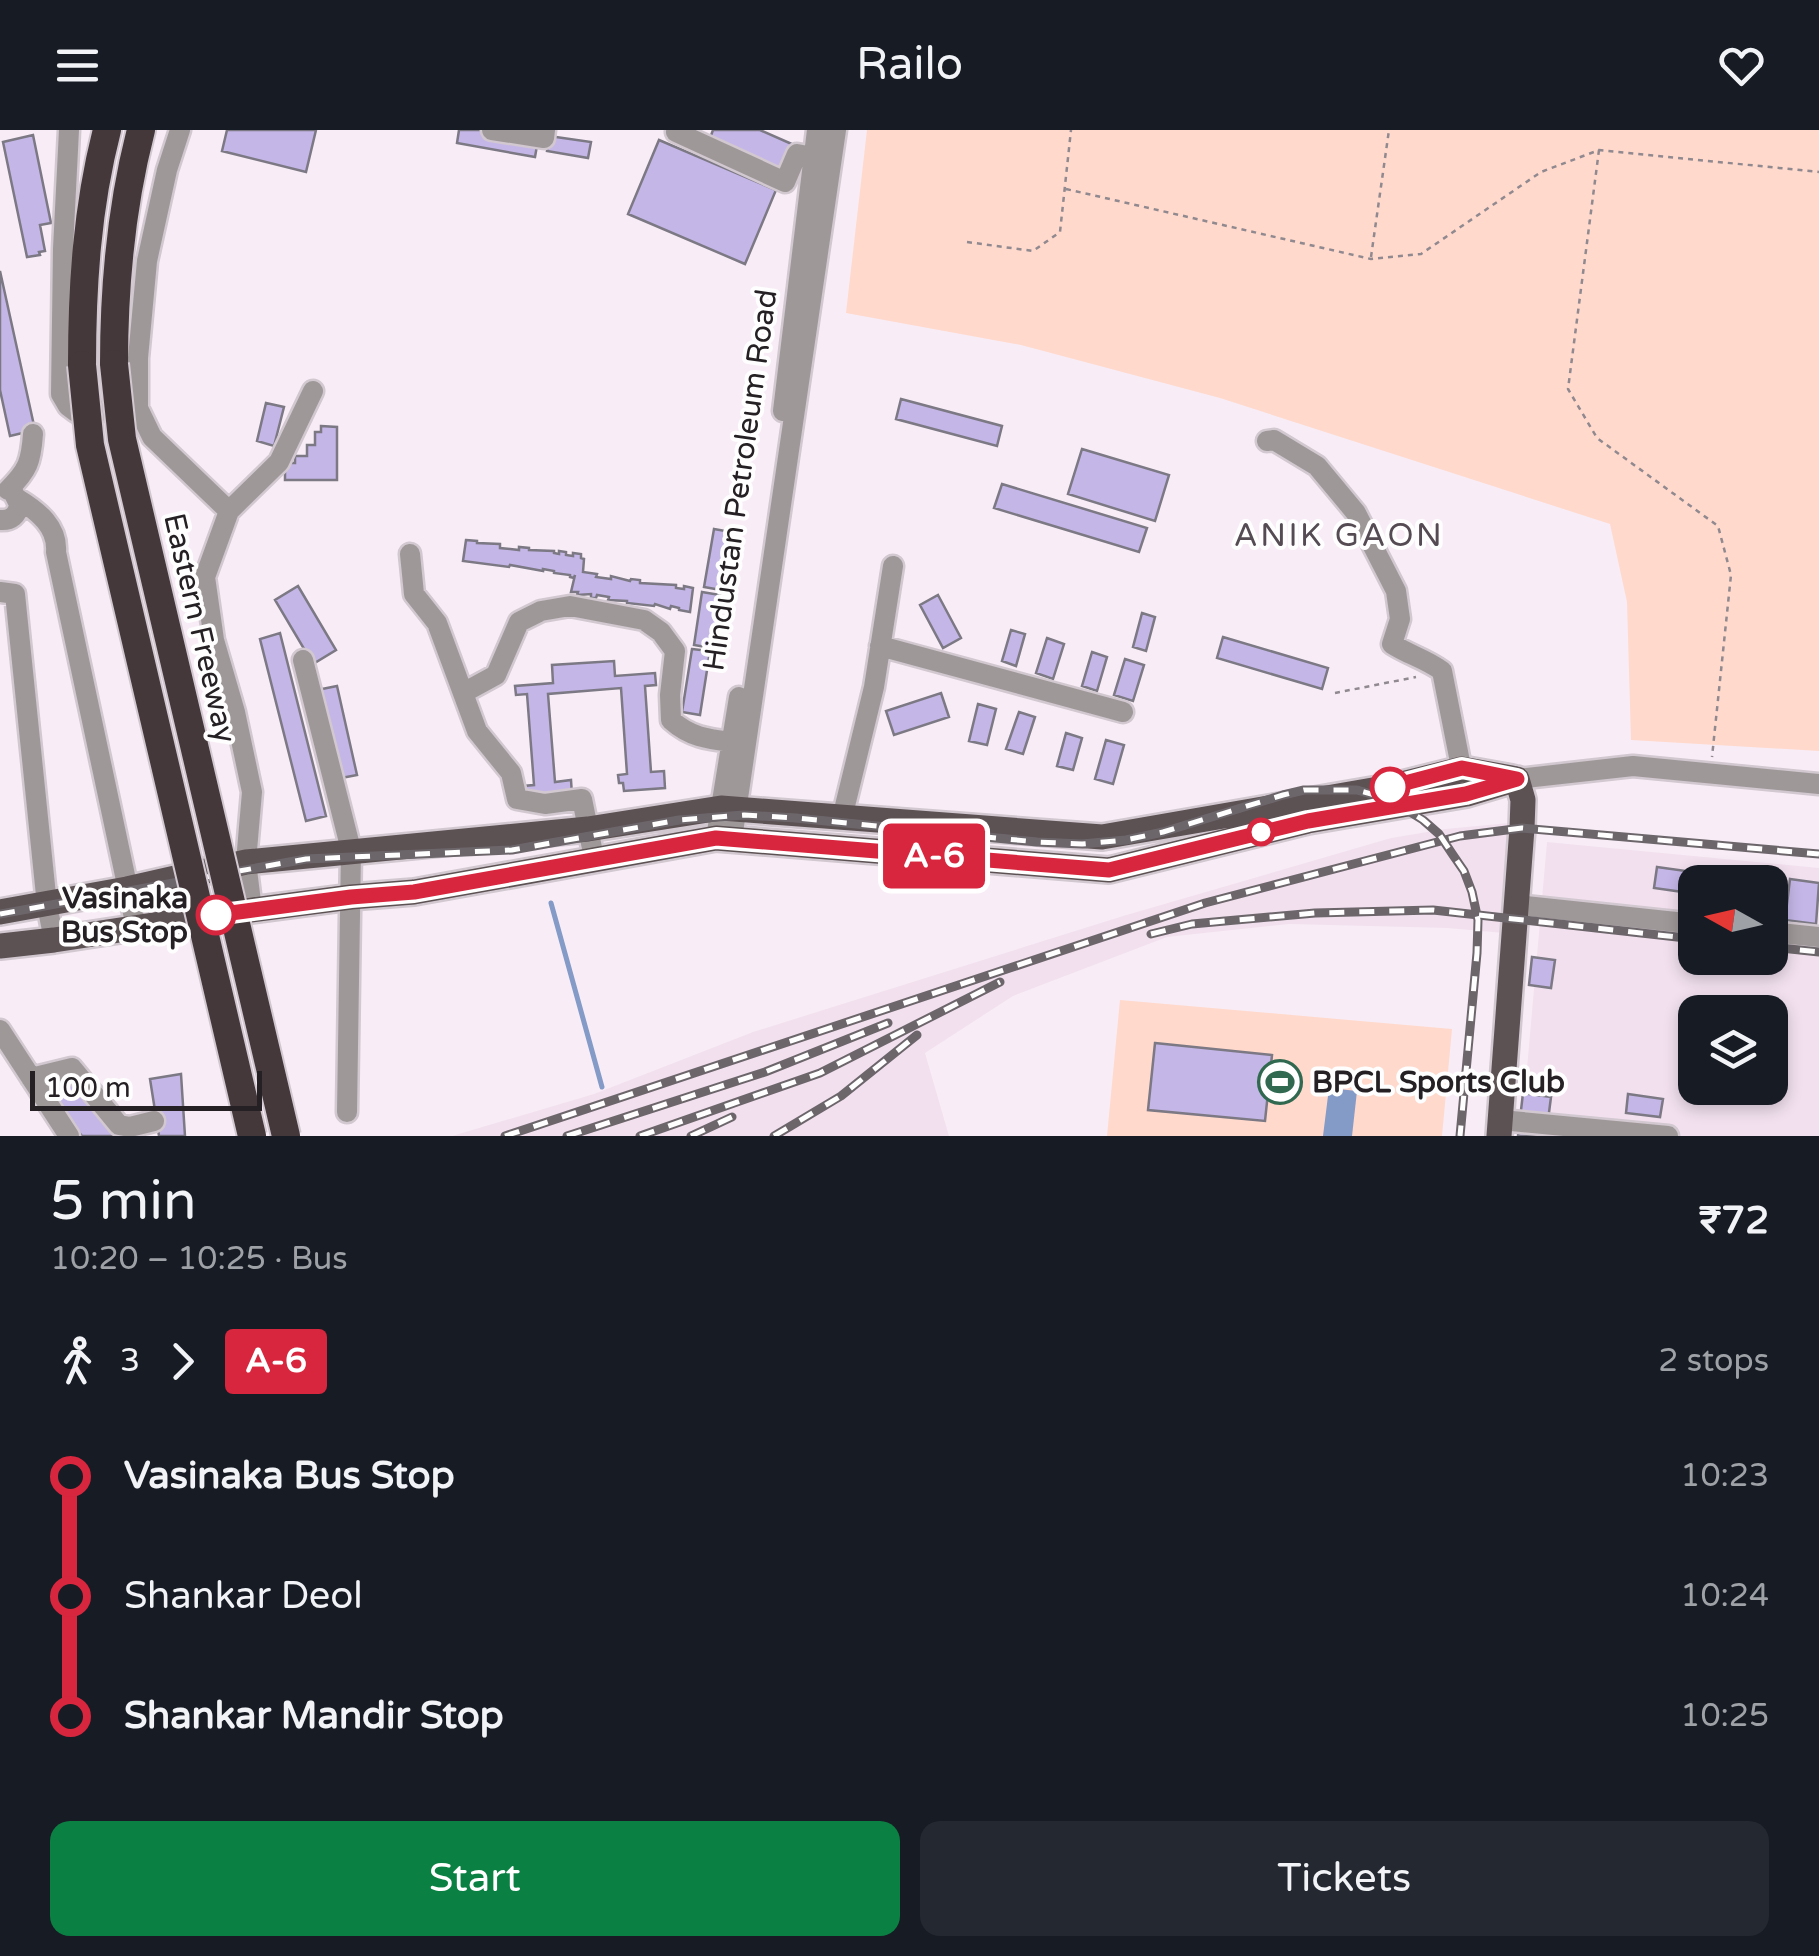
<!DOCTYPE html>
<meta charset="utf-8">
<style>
:root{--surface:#171b24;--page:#242831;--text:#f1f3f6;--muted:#9ea1a6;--accent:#0b8043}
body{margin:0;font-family:"Varela Round",sans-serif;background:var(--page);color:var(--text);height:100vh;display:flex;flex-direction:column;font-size:38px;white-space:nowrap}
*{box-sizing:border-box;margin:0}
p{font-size:32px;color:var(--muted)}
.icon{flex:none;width:55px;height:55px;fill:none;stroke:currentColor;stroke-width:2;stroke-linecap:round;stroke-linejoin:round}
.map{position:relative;height:1006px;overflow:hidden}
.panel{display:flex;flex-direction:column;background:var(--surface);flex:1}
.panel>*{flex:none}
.badge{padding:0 20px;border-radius:8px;font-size:35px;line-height:65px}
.needle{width:65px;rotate:278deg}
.fabs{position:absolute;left:1678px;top:735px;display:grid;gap:20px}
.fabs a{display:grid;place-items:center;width:110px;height:110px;border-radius:20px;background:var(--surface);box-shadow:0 5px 15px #0003;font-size:50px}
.scale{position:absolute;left:30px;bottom:25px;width:232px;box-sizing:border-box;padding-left:10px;border:5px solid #242023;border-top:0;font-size:28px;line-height:35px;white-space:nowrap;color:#242023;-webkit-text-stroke:8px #fefefe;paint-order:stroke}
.map>.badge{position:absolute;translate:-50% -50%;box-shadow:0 0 0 5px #fff}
.legs{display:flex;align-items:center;gap:15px;height:110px;padding:0 50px;font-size:32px}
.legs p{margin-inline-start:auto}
.overview{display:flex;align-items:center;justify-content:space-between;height:170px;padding:0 50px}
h1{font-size:55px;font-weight:600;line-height:75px}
.action{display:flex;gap:20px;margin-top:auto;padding:20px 50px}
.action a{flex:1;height:115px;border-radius:20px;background:var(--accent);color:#fff;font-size:40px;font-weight:600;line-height:115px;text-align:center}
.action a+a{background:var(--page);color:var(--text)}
ul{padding:0 50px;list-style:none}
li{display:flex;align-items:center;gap:35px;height:120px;font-size:38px}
li i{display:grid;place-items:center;width:15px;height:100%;margin:0 12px;background:currentColor}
li i::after{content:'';width:25px;height:25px;margin:-12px;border:8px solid;border-radius:50%;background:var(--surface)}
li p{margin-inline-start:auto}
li:first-child i{background:linear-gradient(#0000 50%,currentColor 0)}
li:last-child i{background:linear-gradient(currentColor 50%,#0000 0)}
header{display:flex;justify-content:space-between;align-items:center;height:130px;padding:0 50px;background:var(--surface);font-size:45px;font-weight:600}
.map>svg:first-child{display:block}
</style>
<header><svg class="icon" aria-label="menu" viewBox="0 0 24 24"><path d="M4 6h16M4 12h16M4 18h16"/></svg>Railo<svg class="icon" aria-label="heart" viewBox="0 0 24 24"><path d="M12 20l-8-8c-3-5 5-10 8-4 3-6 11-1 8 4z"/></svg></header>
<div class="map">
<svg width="1819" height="1006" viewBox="0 0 1819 1006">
<rect width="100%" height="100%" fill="#f8edf6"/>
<path fill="#f2e0ef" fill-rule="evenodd" d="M1509,693L1504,803L1447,798L1289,794L1167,807L1013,866L925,923L949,1006H452L594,964L753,902L1123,786L1391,708L1445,699Z
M1547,712L1819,738V1006H1521ZM1695,752H1770V828H1695ZM1695,882H1770V958H1695Z"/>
<path fill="#ffd9cc" d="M867,0H1819V621L1631,610L1627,472L1610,394L1220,268L1021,215L846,183Z
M1120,870L1452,899L1442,1006H1107Z"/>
<path fill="#849ac7" d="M1329,958L1357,961L1352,1006H1323Z"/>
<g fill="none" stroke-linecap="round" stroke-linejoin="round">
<path stroke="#849ac7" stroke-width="5" d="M551,773L602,957"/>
</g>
<path fill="#c4b6e7" stroke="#7c7984" stroke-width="2.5" d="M227,0H316L306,42L222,21Z
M459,0H481L538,10L535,27L457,13Z
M713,0H760L794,15L782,42L709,11Z
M33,5L51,93L40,95L45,121L39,122L40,125L27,127L3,12Z
M549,6L591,12L588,28L547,21Z
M659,10L776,60L745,134L628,84Z
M0,141L35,300L10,306L0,260Z
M901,269L1002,296L997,316L896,289Z
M266,273L284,277L274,316L257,311Z
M321,296L337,297V350H285V333H295V326H307V315H315V302H321Z
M1082,319L1169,345L1155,391L1068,364Z
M1002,354L1147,398L1139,422L994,378Z
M714,399L731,402L721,460L704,457Z
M466,410L477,411V413L500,414V418L519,420V417L529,418V420L554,421V423L559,424V421L566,422V425L573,426V423L581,424V428L584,429L583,442L597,444L596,447L611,449V446L630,451L631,449L640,450V453L676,455V458L684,459V456L693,458L690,482L679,480V478L671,476L670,479L655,474L654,476L627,473V471L608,470L609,467L597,465L596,468H591V464L577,465L578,462H571L575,445L574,448L570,447V445L554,443V441L543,439V441L510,435L509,437L463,431Z
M298,456L336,520L313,534L275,470Z
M702,462L720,465L712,518L694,515Z
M938,465L961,508L943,518L920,475Z
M1142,483L1155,487L1146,521L1133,517Z
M1011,500L1025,504L1016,536L1002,531Z
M280,503L326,686L306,691L260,509Z
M1223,507L1328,538L1322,559L1217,528Z
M1047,508L1064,514L1053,549L1036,543Z
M692,519L710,521L700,585L682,582Z
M1092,522L1107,527L1097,561L1082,556Z
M1125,529L1144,535L1133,571L1114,565Z
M614,531L615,546L655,543L656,555L645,556L651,642L664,641L665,658L624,661L623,653H619L618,645L627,644L621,558L548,564L555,652L571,650L572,665L524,669L523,656L534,655L527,564L516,565L515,556L553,553L552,535Z
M337,556L357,645L336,649L317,560Z
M941,563L949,587L894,605L886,581Z
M978,574L996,579L987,615L969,611Z
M1019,582L1035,587L1023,624L1006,619Z
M1066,603L1082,608L1073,640L1057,636Z
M1106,610L1124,615L1113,654L1095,649Z
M1657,737L1693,742L1690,763L1654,758Z
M1790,749L1819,753L1816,794L1785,790Z
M1532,827L1555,830L1551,858L1529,855Z
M1155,913L1272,925L1265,991L1148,980Z
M66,939L124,1006H82L40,954Z
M181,944L185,1006H159L150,949Z
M1523,963L1551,967L1546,1006H1518Z
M1628,964L1663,969L1660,987L1626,983Z"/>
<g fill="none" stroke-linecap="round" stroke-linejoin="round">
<g stroke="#d2c8d0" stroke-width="25">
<path id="minor" d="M69,0L63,119L61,264L68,276L76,282L131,279
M180,0L167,40L147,131L138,228V278L152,307L229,381L205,447L214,510L235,582L252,662L246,732L252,780
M492,0L544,8L545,0
M676,2L785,52L797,24L813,27
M783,281L817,0
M1267,311L1274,310L1317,336L1356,383L1396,461L1400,489L1392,514C1409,525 1426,529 1442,541L1464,652
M8,360C28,340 31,332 33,304
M18,369C38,381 58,397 56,422L136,797
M229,381L279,332L313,261
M0,390C11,391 18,385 19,374L13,362
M410,424L414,464L437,493L477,601L511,643L517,669L545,674L582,669L594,728
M0,462L15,464L47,775L54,810
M880,516L1123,582
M303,530L351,720L347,982
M463,563L496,545L519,492L541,481L570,476L644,490L661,502L675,521L670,565L671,590C690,607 707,609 732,612
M1517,649L1633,636L1819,654
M842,688L874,557L893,436
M716,708L739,567
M732,709L836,0
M1517,775L1695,794
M1770,802L1819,807
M0,900L69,1006
M31,948L72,938L119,995L130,997L154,991
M1501,990L1668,1006"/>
</g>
<g stroke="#d2c8d0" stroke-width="30">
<path id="major" d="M0,782L127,759L246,732L588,699L721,678L1102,707L1390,657L1462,639L1512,648
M0,816L54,810L252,780L351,767L414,762L716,708L1109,740L1308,691L1467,664L1517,649
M1499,1006L1522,698L1523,670L1517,649"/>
</g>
<g stroke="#d2c8d0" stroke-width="32">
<path id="highway" d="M114,234C114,154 121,77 141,0
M82,235C82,156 87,77 107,0"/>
</g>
<path stroke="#90898f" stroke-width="2.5" stroke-dasharray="5 5" stroke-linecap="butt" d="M1599,20L1568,259L1597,308L1718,396L1731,445L1712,627
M1066,59L1371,129L1421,124L1541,42L1599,20L1819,42
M967,112L1033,121L1060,102L1071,0
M1371,127L1389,0
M1335,563L1416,547"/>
<use href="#minor" stroke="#9f9899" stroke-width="20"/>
<use href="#major" stroke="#5c5153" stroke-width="25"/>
<use href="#highway" stroke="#44383a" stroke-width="28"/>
<g stroke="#6c666b" stroke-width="9">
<path id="rail" d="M0,784L306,729L512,720L679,690L744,685L796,688L1037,712L1082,714L1126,710L1163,702L1283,665L1304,660H1357L1389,669L1423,690L1439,704L1453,725L1464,741L1472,762L1478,790L1477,823L1460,1006
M1151,804L1192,794L1315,783L1433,780L1695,809
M1770,817L1819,822
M505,1006L1205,773L1460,706L1522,698L1819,724
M567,1006L765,942L888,893
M640,1006L820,943L1000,852
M691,1006L732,987
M774,1006L841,966L917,905"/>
</g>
<use href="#rail" stroke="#fefefe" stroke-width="5" stroke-dasharray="15" stroke-linecap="butt"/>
<g stroke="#d2c8d0" stroke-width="32" stroke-linecap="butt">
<path id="highway-bridge" d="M114,234L122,309L286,1006
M82,235L90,315L252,1006"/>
</g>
<use href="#highway-bridge" stroke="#44383a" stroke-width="28"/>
</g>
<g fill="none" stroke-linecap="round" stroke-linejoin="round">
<g stroke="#fff" stroke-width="22">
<path id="line-1" d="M216,785L351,767L414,762L716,708L1109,740L1308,691L1466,664L1517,649L1462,638L1390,657"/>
</g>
<use href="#line-1" stroke="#d7263d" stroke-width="15"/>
</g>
<defs>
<g id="stadium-ring" transform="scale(2.25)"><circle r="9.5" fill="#fefefe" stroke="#316950" stroke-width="1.5"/><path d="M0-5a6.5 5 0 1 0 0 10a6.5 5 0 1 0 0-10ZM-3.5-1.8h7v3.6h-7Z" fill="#316950"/></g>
</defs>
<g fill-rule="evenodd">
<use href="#stadium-ring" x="1280" y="952"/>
</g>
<g fill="#fff" stroke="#d7263d" stroke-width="5">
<circle cx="1390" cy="657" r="18"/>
<circle cx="1261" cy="702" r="12"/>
<circle cx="216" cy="785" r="18"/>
</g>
<g text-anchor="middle" stroke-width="8" stroke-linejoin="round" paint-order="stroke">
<g font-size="30" fill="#242023" stroke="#fefefe">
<text transform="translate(740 350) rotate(-82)" y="10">Hindustan Petroleum Road</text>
<text transform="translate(200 498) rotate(77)" y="10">Eastern Freeway</text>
</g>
<g font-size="30" font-weight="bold" fill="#242023" stroke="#fefefe" text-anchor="end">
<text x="188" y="778">Vasinaka<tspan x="188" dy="34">Bus Stop</tspan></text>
</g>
<g font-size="30" font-weight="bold" fill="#242023" stroke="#fefefe" text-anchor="start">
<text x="1312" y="962">BPCL Sports Club</text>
</g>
<g font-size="32" letter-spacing="2.5" fill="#544b53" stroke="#fefefe">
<text x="1339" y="416">ANIK GAON</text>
</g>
</g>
</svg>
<div class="fabs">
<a><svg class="needle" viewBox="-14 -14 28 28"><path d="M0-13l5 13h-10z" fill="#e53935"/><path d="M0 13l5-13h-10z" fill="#9ea1a6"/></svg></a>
<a><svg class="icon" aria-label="layers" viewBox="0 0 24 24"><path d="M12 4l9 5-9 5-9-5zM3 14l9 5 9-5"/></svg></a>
</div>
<div class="scale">100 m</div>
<b class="badge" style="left:934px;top:726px;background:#d7263d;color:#fff">A-6</b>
</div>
<section class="panel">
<div class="overview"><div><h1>5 min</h1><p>10:20 – 10:25 · Bus</p></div><b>₹72</b></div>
<div class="legs"><svg class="icon" aria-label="walk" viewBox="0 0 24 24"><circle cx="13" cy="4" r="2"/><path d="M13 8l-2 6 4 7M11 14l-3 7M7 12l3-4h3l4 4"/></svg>3<svg class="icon" aria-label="forward" viewBox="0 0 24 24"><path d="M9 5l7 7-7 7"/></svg><b class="badge" style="background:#d7263d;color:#fff">A-6</b><p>2 stops</p></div>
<ul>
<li><i style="color:#d7263d"></i><b>Vasinaka Bus Stop</b><p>10:23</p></li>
<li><i style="color:#d7263d"></i><span>Shankar Deol</span><p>10:24</p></li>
<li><i style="color:#d7263d"></i><b>Shankar Mandir Stop</b><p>10:25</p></li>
</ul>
<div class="action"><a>Start</a><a>Tickets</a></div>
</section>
